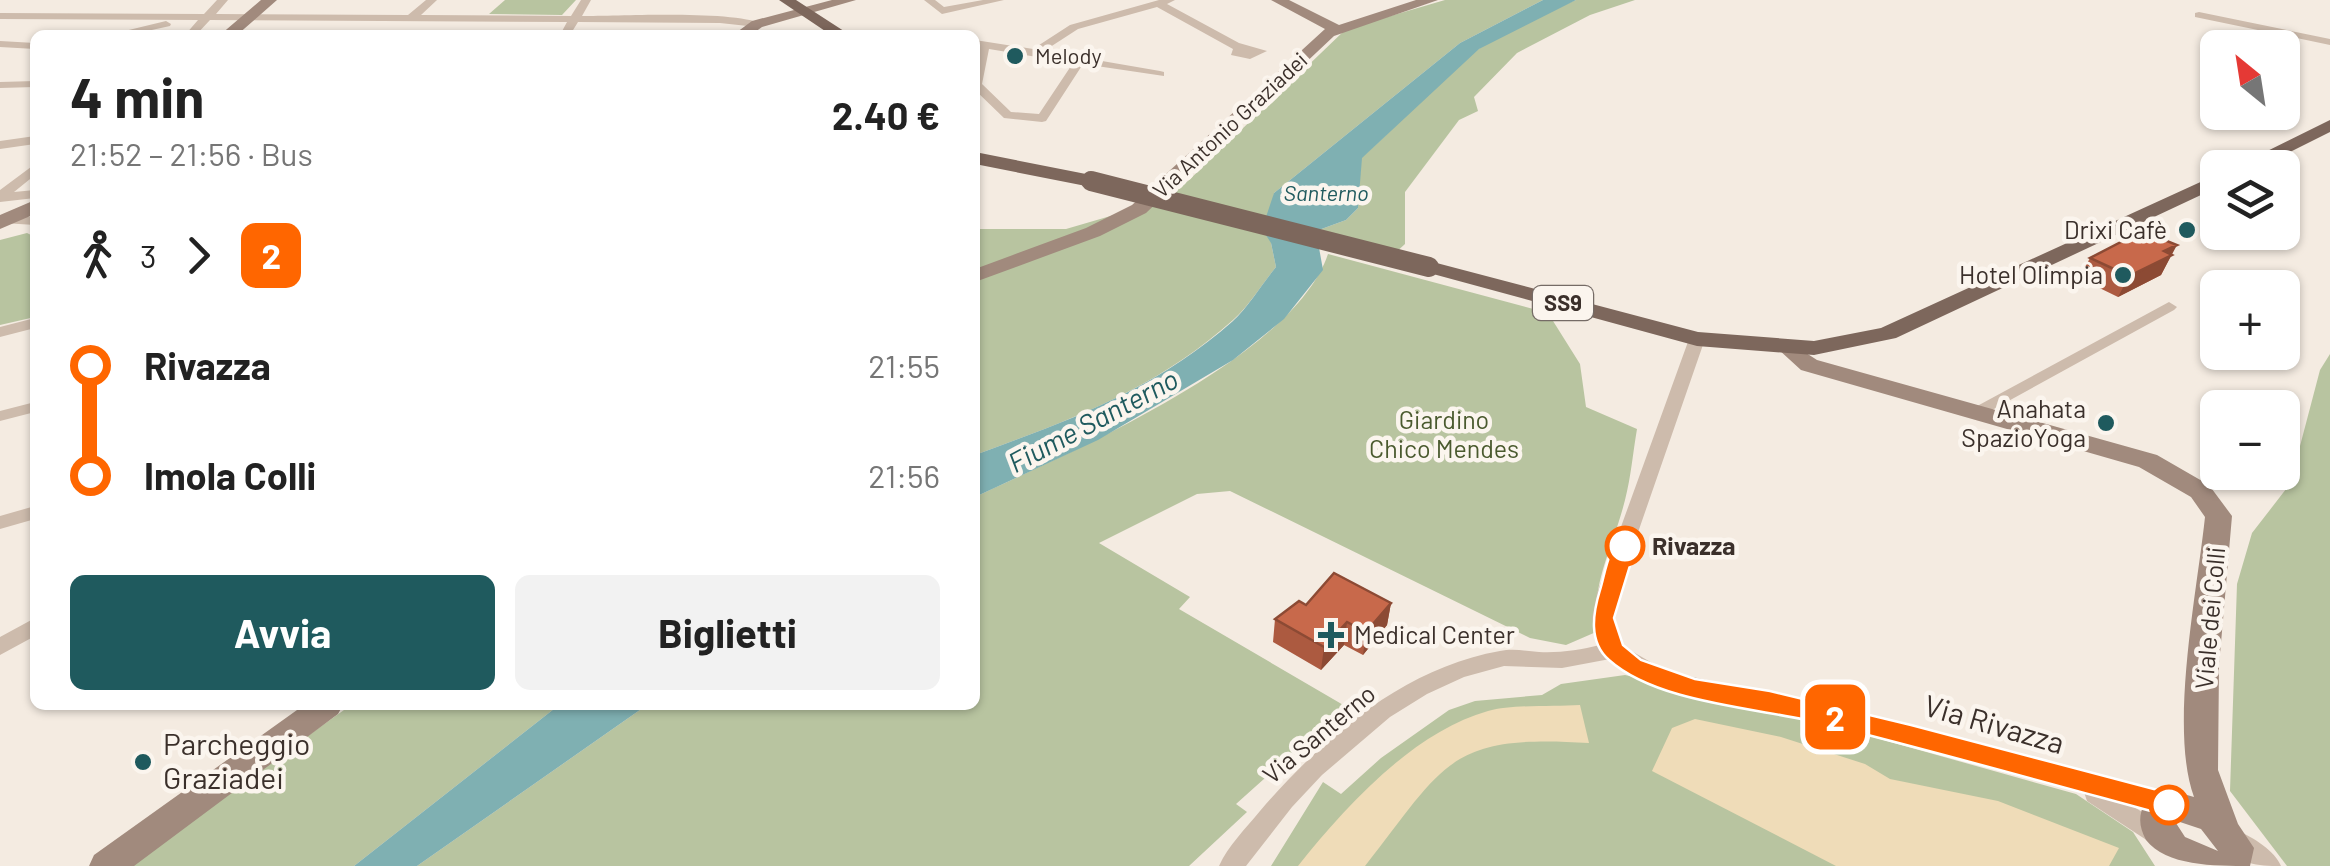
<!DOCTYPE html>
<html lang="it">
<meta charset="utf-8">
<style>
:root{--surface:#fff;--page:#f2f2f2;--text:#222;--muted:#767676;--accent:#1f5a5e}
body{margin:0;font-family:Barlow,sans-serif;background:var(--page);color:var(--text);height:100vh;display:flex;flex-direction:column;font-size:38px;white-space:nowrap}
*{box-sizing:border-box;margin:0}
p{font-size:32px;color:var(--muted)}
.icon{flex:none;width:55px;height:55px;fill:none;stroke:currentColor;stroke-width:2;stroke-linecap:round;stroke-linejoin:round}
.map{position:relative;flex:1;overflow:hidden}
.drawer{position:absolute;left:30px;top:30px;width:950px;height:680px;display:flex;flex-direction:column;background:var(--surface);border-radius:15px;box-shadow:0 2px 8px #0004}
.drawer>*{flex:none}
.badge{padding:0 20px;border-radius:15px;font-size:35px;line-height:65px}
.needle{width:65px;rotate:330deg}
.buttons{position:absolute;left:2200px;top:30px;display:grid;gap:20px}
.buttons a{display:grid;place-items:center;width:100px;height:100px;border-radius:15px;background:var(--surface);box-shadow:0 2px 8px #0004;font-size:50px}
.map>.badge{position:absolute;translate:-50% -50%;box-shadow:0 0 0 5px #fff}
.legs{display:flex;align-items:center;gap:15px;height:110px;padding:0 40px;font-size:32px}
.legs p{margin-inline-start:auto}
.overview{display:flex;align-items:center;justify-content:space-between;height:170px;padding:0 40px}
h1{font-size:55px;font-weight:700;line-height:75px}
.button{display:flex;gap:20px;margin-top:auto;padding:20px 40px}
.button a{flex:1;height:115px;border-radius:15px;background:var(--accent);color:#fff;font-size:40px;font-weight:700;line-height:115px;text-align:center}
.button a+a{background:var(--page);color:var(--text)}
ul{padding:0 40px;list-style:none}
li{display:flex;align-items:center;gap:35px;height:110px;font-size:38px}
li i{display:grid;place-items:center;width:15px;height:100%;margin:0 12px;background:currentColor}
li i::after{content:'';width:25px;height:25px;margin:-12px;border:8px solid;border-radius:50%;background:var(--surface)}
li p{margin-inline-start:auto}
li:first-child i{background:linear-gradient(#0000 50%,currentColor 0)}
li:last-child i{background:linear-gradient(currentColor 50%,#0000 0)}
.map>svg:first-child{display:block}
</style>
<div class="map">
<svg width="2330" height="866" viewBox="0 0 2330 866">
<rect width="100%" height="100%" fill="#f4ebe1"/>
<path fill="#b8c4a0" d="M505,0H576L562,15L489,14Z
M1445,0H1543L1460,43L1274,193L1271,243L1276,267C1262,284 1249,306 1233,320C1155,390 1070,420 975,455V229H1066L1155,203L1188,181L1346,29Z
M1576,0H1635L1590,15L1517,53L1474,97L1478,111L1459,120L1405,192V244L1393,255L1316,231L1346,220L1358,208L1361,158C1401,124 1435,81 1477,50C1507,29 1543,13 1576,0Z
M27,233L35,237V317L0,325V240Z
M1328,254L1548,313L1580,364L1586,407L1637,429C1633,452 1631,477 1625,500C1613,548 1592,580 1596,632L1566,645L1530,638L1230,491L1197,494L1099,543L1190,597L1179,609L1345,706L1236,804L1247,812L1189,866H417L647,705H975V497C1070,452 1293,358 1328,254Z
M2330,354V866H2287L2230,791L2237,584L2252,533L2290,484L2320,370Z
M1625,675L1773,709L2076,794L2133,832L2155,866H1271L1323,782L1341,794L1381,758L1449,710L1475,701L1542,695L1561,684Z
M351,705H559L354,866H125Z"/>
<path fill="#efdcb8" d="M1580,705L1589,743C1448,734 1446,763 1365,866H1298C1345,807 1413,732 1488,711C1512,704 1554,707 1580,705Z
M1695,719L1781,737L1865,764L1890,779L1998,801L2119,848L2109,866H1836L1652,771L1672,728Z"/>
<path fill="#7fb0b2" d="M1543,0H1576L1479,49L1362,158L1358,208L1346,220L1316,231L1323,270L1284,319L1233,360L1098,440L975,497V455C1070,420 1155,390 1233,321C1249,306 1262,284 1276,267L1271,243L1262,229L1274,193L1460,43Z
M559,705H647L417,866H354Z"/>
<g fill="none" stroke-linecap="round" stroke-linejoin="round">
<path fill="#cdbbac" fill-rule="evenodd" d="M217,0H228L216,14L408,15L426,0H437L421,15L571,16L581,0H591L582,16C620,16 734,10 762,24L757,27L720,23L578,22L570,35H560L567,22L210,20L196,35H185L198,20L0,19V13L204,14Z
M924,0H935L944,7L983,0H1004L942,14Z
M1159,0H1175L1167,4L1239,43L1267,51L1250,59L1231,55L1233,49L1157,7L1078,29L1044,51L1160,71L1164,72V76L1083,64L1046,121L1042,122L1004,118L975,90L978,47L975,46V40L1033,49L1070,25ZM989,49L1073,63L1039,114L1011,112L982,84Z
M2199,12L2330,39V45L2195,17V13Z
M166,21L171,24L170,26L129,35H108Z
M0,41L35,43V49L0,47Z
M35,81V87L0,88V82Z
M35,136V144L0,149V141Z
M35,164V175L14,192L35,190V198L0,202V190Z
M8,216L35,217V225L3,223L1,220Z
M2169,302L2177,307L2174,310L1983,415H1971L1968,411Z
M35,318V328L0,337V327Z
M1697,334L1705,339L1617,593L1612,618L1621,645L1666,671L1911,726L2177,798L2181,805L2177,812L2169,815L2131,805L2166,827L2169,834L2166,841L2157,845L2148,841L2087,801L2084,792L1911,744L1660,686L1610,659L1562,668L1504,666L1464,677L1427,694L1390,717L1322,775L1292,807L1246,866H1219C1228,846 1246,828 1260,811C1323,738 1403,668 1500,651C1513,648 1526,651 1539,652C1560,653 1580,650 1600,645L1592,618L1597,593L1689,339Z
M35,402V412L0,421V411Z
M35,506V519L0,529V516Z
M35,618V636L0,655V637Z
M2238,831C2253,837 2275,851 2281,866C2257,866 2238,865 2226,842L2229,834Z"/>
<path fill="#a18a7d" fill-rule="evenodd" d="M261,0H277L237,35H220Z
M832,0H856L762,27L751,35H733L752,21Z
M1271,0H1289L1339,25L1416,0H1438L1334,36L1146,213L1100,236L975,282V269L1086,228L1132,205L1325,29Z
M35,200V214L0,229V215Z
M1789,342L1817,360L2157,455L2209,485L2232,516L2219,666L2218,770L2238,824L2254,848L2250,866C2214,866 2166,866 2146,840C2139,827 2138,816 2145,802L2173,791L2194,797C2169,728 2197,593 2205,517L2191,497L2139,467L1801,370L1778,349ZM2174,820L2201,829L2218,851L2185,837Z
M304,705H343L338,714L134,866H89L94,855Z"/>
<path fill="#7d675c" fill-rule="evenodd" d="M779,0H796L850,35H831Z
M2330,120V132L2258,168H2233Z
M975,152L1091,175L1100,181L1091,187L975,164Z
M2218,174V187L1896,338L1814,355L1697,346L1422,271L1418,267L1429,261L1698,332L1814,341L1881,328Z"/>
<path stroke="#7d675c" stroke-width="20" d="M1091,181L1429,267"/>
</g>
<path fill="#ac5a40" d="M2171,255L2161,275L2118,297L2079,278L2090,258Z
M1391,603L1387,625L1363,655L1344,645L1321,670L1273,642L1275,619L1306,605Z"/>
<path fill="#8c4a34" d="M2177,245L2161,275L2118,297L2129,276L2164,251Z
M1391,603L1387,625L1363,655L1366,632Z
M1347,622L1344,645L1321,670L1324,647Z"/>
<path fill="#c8694b" stroke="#8c4a34" stroke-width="2.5" d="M2142,231L2177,245L2164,251L2172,255L2129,276L2090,258Z
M1334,573L1391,603L1366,632L1347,622L1324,647L1275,619L1299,601L1306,605Z"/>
<path fill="#f60" stroke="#fff" stroke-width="2.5" d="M1625,538L1636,546L1614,618L1623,645L1641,660L1695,679L1770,691L1911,725L2169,793L2179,797L2182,805L2179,813L2169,816C2055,785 1940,753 1825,724C1761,708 1658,704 1609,660C1588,642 1593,613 1600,590C1605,575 1608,543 1625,538Z"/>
<g fill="#1f5a5e" stroke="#fbf5ee" stroke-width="4">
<circle cx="1015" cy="56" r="10"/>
<circle cx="2187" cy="230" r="10"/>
<circle cx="2123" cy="275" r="10"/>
<circle cx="2106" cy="423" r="10"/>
<path d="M1326 620h10v10h10v10h-10v10h-10v-10h-10v-10h10z"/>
<circle cx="143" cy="762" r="10"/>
</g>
<g fill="#fff" stroke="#f60" stroke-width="5">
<circle cx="1625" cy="546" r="18"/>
<circle cx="2169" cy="805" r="18"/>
</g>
<g text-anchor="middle" stroke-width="9" stroke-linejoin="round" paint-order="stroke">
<g font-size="22" fill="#3b302b" stroke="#fbf5ee" text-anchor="start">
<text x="1035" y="64">Melody</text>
</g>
<g font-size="22" fill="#3b302b" stroke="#fbf5ee">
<text transform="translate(1230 125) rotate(-43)" y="8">Via Antonio Graziadei</text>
</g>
<g font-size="22" font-style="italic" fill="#1f5a5e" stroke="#fbf5ee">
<text x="1326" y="201">Santerno</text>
</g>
<rect fill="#fbf5ee" stroke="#756b66" stroke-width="2.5" x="1533" y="286" width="60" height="34" rx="8"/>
<g font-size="22" font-weight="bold" fill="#3b302b">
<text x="1563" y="311">SS9</text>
</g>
<g font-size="25" fill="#3b302b" stroke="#fbf5ee" text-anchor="end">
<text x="2167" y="239">Drixi Cafè</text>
<text x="2103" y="284">Hotel Olimpia</text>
<text x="2086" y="418">Anahata<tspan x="2086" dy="29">SpazioYoga</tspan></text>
<text x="1354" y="644" text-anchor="start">Medical Center</text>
</g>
<g font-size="25" fill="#4a5a2e" stroke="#fbf5ee">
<text x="1444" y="429">Giardino<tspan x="1444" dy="29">Chico Mendes</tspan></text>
</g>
<g font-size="25" font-weight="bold" fill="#3b302b" stroke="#fbf5ee" text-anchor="start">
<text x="1652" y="555">Rivazza</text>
</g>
<g font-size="25" fill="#3b302b" stroke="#fbf5ee">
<text transform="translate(2210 618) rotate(-85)" y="9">Viale dei Colli</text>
<text transform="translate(1319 734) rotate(-40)" y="9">Via Santerno</text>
</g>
<g font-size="28" font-style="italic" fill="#1f5a5e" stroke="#fbf5ee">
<text transform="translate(1093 421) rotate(-28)" y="10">Fiume Santerno</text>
</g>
<g font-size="30" fill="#3b302b" stroke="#fbf5ee">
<text transform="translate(1994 725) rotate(16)" y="10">Via Rivazza</text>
</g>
<g font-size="30" fill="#3b302b" stroke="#fbf5ee" text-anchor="start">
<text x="163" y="755">Parcheggio<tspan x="163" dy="34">Graziadei</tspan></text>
</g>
</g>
</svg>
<div class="buttons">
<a><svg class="needle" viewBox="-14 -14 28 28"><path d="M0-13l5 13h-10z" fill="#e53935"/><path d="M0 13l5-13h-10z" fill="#767676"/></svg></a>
<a><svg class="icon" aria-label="layers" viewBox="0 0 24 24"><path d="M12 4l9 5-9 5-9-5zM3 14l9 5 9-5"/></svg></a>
<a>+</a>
<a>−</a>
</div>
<b class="badge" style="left:1835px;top:717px;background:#f60;color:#fff">2</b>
<section class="drawer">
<div class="overview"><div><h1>4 min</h1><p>21:52 – 21:56 · Bus</p></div><b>2.40 €</b></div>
<div class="legs"><svg class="icon" aria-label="walk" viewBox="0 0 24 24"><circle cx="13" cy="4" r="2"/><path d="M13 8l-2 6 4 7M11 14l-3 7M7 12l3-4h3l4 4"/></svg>3<svg class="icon" aria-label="forward" viewBox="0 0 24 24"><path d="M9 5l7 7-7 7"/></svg><b class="badge" style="background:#f60;color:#fff">2</b></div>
<ul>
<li><i style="color:#f60"></i><b>Rivazza</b><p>21:55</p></li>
<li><i style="color:#f60"></i><b>Imola Colli</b><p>21:56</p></li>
</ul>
<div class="button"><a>Avvia</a><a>Biglietti</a></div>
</section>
</div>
